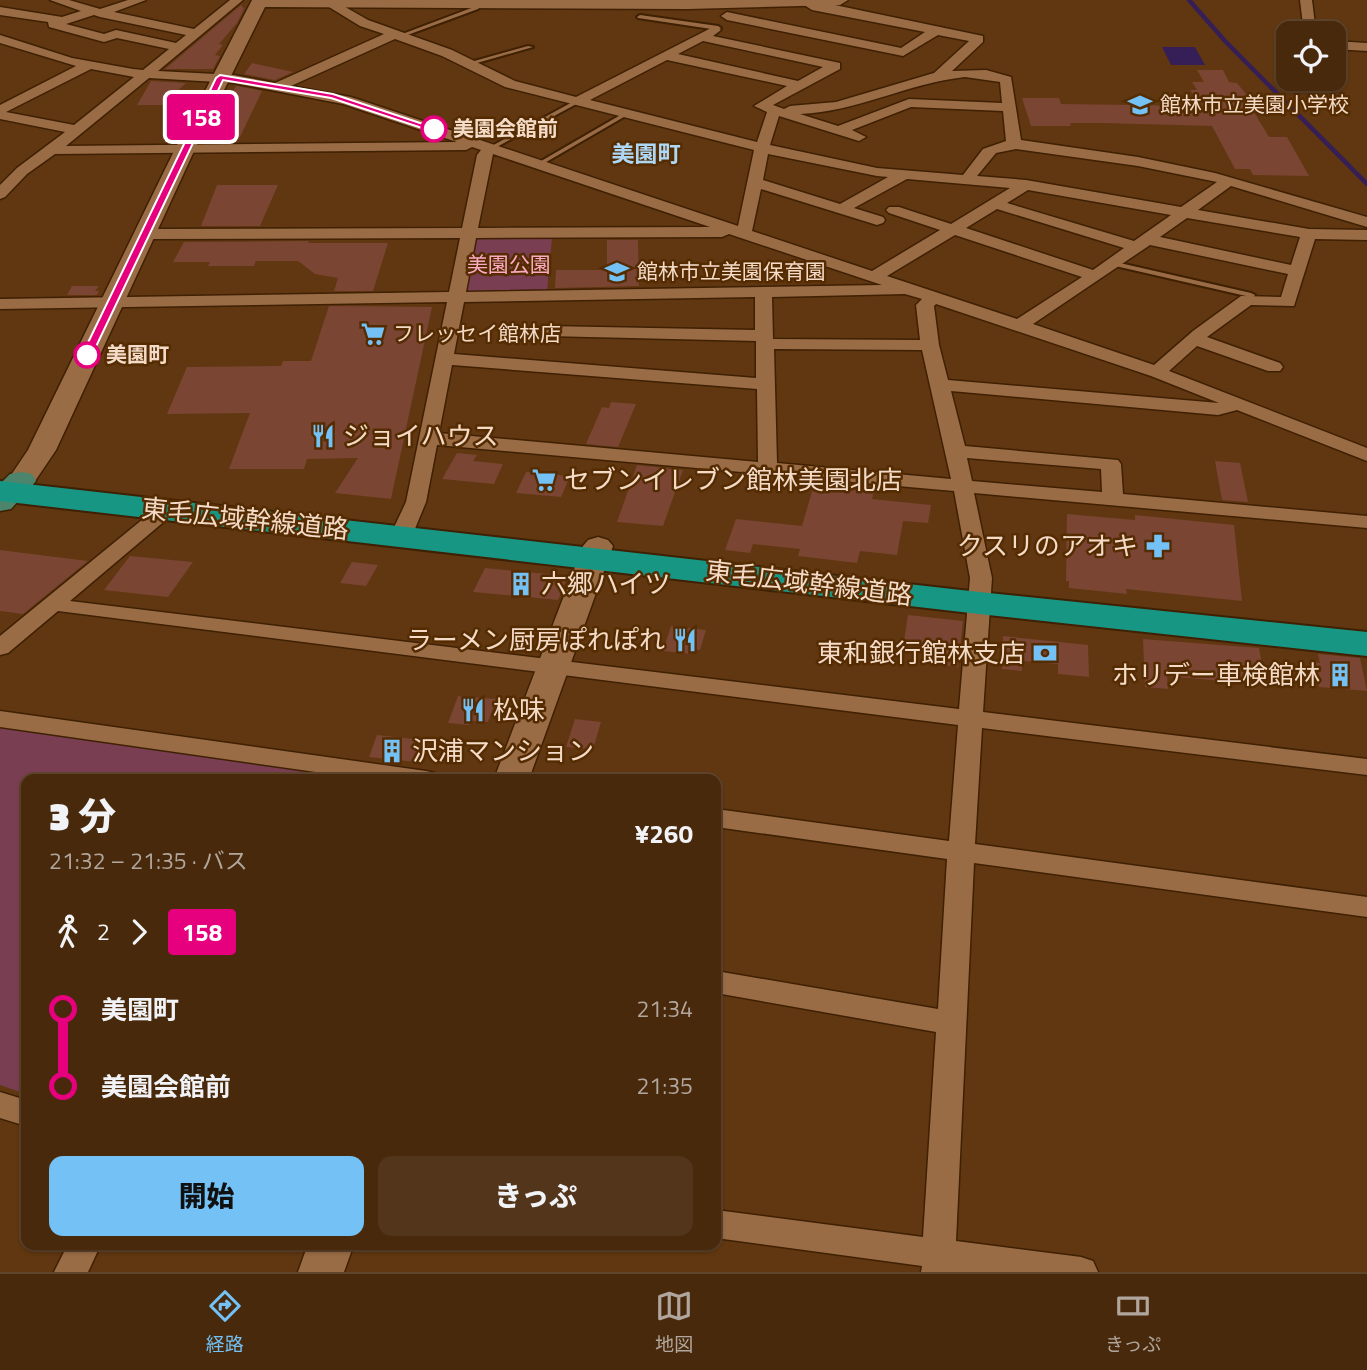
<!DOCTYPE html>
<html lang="ja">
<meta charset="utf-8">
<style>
:root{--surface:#48290c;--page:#52351a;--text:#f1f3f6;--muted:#b1a69d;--line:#60452d;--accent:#73c1f5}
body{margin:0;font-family:"Titillium Web","Noto Sans JP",sans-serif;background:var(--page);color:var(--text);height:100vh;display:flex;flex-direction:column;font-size:26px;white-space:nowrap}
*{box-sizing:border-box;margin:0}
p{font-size:23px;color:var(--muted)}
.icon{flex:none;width:38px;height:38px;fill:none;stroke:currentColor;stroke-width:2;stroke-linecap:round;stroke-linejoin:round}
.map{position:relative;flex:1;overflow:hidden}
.drawer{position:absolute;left:21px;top:774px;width:700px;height:476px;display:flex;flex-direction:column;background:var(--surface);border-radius:14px;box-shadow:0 2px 5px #0004,0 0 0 2px var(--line)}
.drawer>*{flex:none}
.badge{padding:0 14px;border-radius:5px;font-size:24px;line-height:46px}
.buttons{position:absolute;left:1276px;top:21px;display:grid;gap:14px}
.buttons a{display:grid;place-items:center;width:70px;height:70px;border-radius:14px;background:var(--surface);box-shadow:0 2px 5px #0004,0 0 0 2px var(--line);font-size:35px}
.map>.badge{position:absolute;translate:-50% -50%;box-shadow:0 0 0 4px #fff}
.legs{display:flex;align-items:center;gap:10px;height:77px;padding:0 28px;font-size:23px}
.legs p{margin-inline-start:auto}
.headline{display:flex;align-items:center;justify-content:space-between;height:119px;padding:0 28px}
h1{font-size:38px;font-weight:800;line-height:52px}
.cta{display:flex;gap:14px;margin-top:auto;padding:14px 28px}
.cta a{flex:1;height:80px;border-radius:14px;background:var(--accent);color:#111;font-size:28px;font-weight:800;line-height:80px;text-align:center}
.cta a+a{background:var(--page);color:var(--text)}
ul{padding:0 28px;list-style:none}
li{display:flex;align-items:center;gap:24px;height:77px;font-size:26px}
li i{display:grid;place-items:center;width:10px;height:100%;margin:0 9px;background:currentColor}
li i::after{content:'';width:18px;height:18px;margin:-9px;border:5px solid;border-radius:50%;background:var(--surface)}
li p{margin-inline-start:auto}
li:first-child i{background:linear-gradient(#0000 50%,currentColor 0)}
li:last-child i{background:linear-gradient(currentColor 50%,#0000 0)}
.menu{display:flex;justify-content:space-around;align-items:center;height:98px;border-top:2px solid var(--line);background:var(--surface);font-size:19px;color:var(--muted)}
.menu a{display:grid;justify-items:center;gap:4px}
.menu .active{color:var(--accent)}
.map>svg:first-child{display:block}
</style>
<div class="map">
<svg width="1367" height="1272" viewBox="0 0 1367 1272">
<rect width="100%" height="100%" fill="#603710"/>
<path fill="#7a3e52" d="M476,238H552L547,291L466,292Z
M0,727L362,779H26V1094L0,1085Z"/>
<path fill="#361f56" d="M1162,47H1195L1205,65H1171Z"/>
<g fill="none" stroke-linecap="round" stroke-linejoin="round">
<path stroke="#361f56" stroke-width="4.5" d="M1189,0L1225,41L1367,184"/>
</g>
<path fill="#7a4533" d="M241,5L244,9L237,23L219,44L223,45L215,55L220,56L213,69H165Z
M252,63L293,72L275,80L244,74Z
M1197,70H1223L1229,82L1237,83L1247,95L1246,99L1269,137H1287L1309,176L1253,175L1250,169H1235L1212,126L1103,123H1070L1071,126H1031L1022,98H1059L1061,104L1200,106L1190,90H1197L1192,82H1204Z
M151,81L186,83L162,105H137Z
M236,86L262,91L240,137H209Z
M217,185H278L260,226H201Z
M607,240H638L639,286L555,288L556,270H607Z
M309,241L308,243H388L373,291H334L338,278L315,274L298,261H256L254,266H208L210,262H173L184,242Z
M72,286H99L95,291H99L97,295H67Z
M329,306L432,307L391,499L335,493L358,458L307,459L304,469H229L250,413L167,414L187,367L281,366L283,361H311Z
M611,402L636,404L618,447L586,444L602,407L609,408Z
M457,453L477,455L473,461L503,464L494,484L442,479Z
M1215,461L1240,463L1248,502L1222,500Z
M637,465L683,470L663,526L617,522Z
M526,472L570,476L561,497L516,493Z
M815,481L875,487L872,499L931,505L928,523L903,521L897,555L860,551L857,563L798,556L800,549L753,544L750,553L725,550L736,519L802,526Z
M1067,514L1135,520V515L1234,525L1242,601L1126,589L1127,594L1069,588V581H1066Z
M0,550L88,561L23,614L0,611Z
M130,556L193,562L168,597L104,590Z
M352,562L378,565L366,586L340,583Z
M485,568L568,576L558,600L473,592Z
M908,615L963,621L958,667L925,663L927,649L903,647Z
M671,626L706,630L700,650L691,649L690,654L663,651Z
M1003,636L1088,645L1089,677L1058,674V664L1022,661V671L1002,669Z
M1143,639L1259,648L1266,685L1167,676L1168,689L1145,687Z
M1318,654L1360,658L1367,691L1319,687L1313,662L1320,663Z
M458,696L496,699L488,722L470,721L469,725L448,723Z
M575,719L601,722L593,749L566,747Z
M377,735L423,740L416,762L369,757Z"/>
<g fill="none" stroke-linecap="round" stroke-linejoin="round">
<g stroke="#3f2003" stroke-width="4">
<path id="lane" d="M480,2L485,3L478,9L402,37L397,36L474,7Z
M640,15L718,26L721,28L718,30L638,18L637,17Z
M528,46L533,47L470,65L467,63Z
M578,99L581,101L580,102L493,149L488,148Z
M624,113L629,114L541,165L536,164Z
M1111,261L1251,293L1255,295L1250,302H1247L1243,300L1246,296L1111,265Z"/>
</g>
<g stroke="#3f2003" stroke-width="3">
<path id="street" d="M50,0H69L100,9L128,0H146L114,12L194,29L230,0H243L158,71L234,75L275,83L384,34L360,26L329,7V1L333,0L368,20L452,50L515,81L576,97L715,26L721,30L713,36L840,63V69L773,105L784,109L790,106L836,102L934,73L969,41L938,35L903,56L727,20L721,16L727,12L901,48L925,32L812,10L798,1L811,0L983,36V42L952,71L986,70L1011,77L1021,140L1138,157L1215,173L1367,217V227L1231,186L1198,210L1309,229L1367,230V240L1315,239L1294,306L1251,305L1207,337L1280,363L1283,367L1280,371H1268L1197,346L1169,371L1367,448V461L1237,410L1218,415L951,391L965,446L1118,460L1121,464L1123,494L1367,516V528L974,493L992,578L983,712L1367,759V775L982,728L975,844L1367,897V917L974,863L956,1241L1081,1257L1093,1261L1098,1272H921L922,1266L716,1238V1210L923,1237L936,1032L716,993V971L938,1009L947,859L716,827V809L949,841L958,725L58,611L8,653L0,655V636L159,506H173L176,510L173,514L70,601L959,709L970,578L954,491L437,445L426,502L412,536L408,540H394L390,536L406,502L447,302L0,309V299L449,292L460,238L144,239L136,234L144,229L462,228L477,155L481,150L472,147L466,150L55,154L27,174L5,197L0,199V185L17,168L65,132L0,119V105L76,66L0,43V35L72,58L133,69L143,70L169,49L117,38L104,42L49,27L48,22L0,15V7L62,17L81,11ZM94,15L100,17L186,35L176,43L116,30L104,34L66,24ZM395,39L442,56L505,87L754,150L738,226L351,97L291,86ZM703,41L823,67L798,81L678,54ZM667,60L787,86L754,106L767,112L757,142L590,100ZM91,69L134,77L74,125L6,112ZM965,77L1000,82L1002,103L909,99L838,126L800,114C857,112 908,83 965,77ZM149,78L234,83L343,104L457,142L66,146ZM911,107L1003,111L1006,141L983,149L963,175L877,168L770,145L779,116L859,141L866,137L852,130ZM1016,149L1138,166L1217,182L1181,207L1026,180L977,176L996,153ZM493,154L710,227L478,228ZM768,154L877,176L888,177L840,204L763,180ZM907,179L1010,188L951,224L899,207H889L886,210L889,213L940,230L872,271L752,231L761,189L877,225L883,223L885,220L883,217L854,208ZM1028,190L1171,215L1134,241L1007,203ZM997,209L1124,248L1093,270L966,228ZM1187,218L1300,237L1291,265L1160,237ZM729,234L882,285L466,292L476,238L722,237ZM955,235L1082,277L1017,319L887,276ZM1150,245L1288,274L1281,297L1241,296L1193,331L1154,365L1033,324ZM905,294L922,299L916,305L920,340L773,339L772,297ZM755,297V330L547,326L538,331L547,336L756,341V378L454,354L464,302ZM936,304L1151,376L1219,403L948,380L939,345L934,306ZM774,349L922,350L951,479L777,463ZM452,365L757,389L758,462L439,433ZM967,458L1101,469L1102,492L972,481Z
M1300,0H1312L1316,33H1304Z
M1334,41L1367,43V51L1334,49Z
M0,711L426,771L435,773L438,779H365L0,727Z
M0,1092L26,1100V1126L0,1118Z
M68,1244H101L88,1272H54Z"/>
</g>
<g stroke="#3f2003" stroke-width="3">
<path id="secondary" d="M252,0H848L840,5L688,9L265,7L195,149L56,450L31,487L21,489L11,487L7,481L28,450L175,149Z
M598,537L608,540L613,546L529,779H494L583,546L588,540Z
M308,1244H354L344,1272H298Z"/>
</g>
<g stroke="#3f2003" stroke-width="3">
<path id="primary" d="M21,472L32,474L36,481L11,509L0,511V484L10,474Z"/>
</g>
<g stroke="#3f2003" stroke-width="4">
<path id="highway" d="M0,481L979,592L1367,632V656L979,614L0,501Z"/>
</g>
<use href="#lane" fill="#996c46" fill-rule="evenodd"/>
<use href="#street" fill="#996c46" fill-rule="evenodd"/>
<use href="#secondary" fill="#996c46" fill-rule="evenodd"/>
<use href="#primary" fill="#4c856b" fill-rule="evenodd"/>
<use href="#highway" fill="#189684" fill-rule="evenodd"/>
</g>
<path fill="#e6007e" stroke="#fff" stroke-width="2" d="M220,75L333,94L438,129L431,131L331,98L223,80L92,355L83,357L82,355L216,78Z"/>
<defs>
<g id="school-bare" transform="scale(1.89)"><path d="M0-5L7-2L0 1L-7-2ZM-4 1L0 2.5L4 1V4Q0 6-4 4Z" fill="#73c1f5" stroke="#552c02" stroke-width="2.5" paint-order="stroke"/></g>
<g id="supermarket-bare" transform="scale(1.89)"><path d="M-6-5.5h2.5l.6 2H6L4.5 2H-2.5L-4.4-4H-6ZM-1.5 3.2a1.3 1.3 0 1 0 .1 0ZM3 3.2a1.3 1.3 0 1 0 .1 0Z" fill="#73c1f5" stroke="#552c02" stroke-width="2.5" paint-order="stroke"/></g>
<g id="restaurant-bare" transform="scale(1.89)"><path d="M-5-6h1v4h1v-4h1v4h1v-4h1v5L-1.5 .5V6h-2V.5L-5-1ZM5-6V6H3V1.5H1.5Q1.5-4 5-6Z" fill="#73c1f5" stroke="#552c02" stroke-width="2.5" paint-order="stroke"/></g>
<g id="pharmacy-bare" transform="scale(1.89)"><path d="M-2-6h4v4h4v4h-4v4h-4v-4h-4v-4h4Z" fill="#73c1f5" stroke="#552c02" stroke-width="2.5" paint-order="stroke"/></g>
<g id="building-bare" transform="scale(1.89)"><path d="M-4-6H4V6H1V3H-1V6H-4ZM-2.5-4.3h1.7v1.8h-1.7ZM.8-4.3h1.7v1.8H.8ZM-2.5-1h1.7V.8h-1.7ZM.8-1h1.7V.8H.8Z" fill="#73c1f5" stroke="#552c02" stroke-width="2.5" paint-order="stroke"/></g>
<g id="bank-bare" transform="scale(1.89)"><path d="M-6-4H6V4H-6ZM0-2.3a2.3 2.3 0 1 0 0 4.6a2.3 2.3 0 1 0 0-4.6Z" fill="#73c1f5" stroke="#552c02" stroke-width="2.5" paint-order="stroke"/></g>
</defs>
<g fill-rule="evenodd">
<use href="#school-bare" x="1140" y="105"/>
<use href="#school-bare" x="617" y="272"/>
<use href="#supermarket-bare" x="373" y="334"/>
<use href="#restaurant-bare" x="323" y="436"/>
<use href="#supermarket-bare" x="544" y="480"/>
<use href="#pharmacy-bare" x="1158" y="546"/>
<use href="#building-bare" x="521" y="584"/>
<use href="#restaurant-bare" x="685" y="640"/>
<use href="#bank-bare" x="1045" y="653"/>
<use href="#building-bare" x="1340" y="675"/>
<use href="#restaurant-bare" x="473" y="710"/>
<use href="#building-bare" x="392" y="751"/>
</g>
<g fill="#fff" stroke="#e6007e" stroke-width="3.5">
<circle cx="434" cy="129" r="12"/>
<circle cx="87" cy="355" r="12"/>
</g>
<g text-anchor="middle" stroke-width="5" stroke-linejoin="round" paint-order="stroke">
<g font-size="21" fill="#f4dbc7" stroke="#552c02" text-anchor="start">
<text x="1160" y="112">館林市立美園小学校</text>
<text x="637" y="279">館林市立美園保育園</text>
<text x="393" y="341">フレッセイ館林店</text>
</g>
<g font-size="21" font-weight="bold" fill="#f4dbc7" stroke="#552c02" text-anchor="start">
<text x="453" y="136">美園会館前</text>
<text x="106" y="362">美園町</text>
</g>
<g font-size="21" fill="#fca9c2" stroke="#552c02">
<text x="509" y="272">美園公園</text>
</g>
<g font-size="23" font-weight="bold" fill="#add7f4" stroke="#552c02">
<text x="646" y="162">美園町</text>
</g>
<g font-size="26" fill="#f4dbc7" stroke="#552c02" text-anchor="start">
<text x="343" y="445">ジョイハウス</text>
<text x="564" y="489">セブンイレブン館林美園北店</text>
<text x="1138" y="555" text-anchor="end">クスリのアオキ</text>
<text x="541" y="593">六郷ハイツ</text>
<text x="665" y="649" text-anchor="end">ラーメン厨房ぽれぽれ</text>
<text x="1025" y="662" text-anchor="end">東和銀行館林支店</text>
<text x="1320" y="684" text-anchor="end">ホリデー車検館林</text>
<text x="493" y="719">松味</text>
<text x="412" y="760">沢浦マンション</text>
</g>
<g font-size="26" fill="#f4dbc7" stroke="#552c02">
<text transform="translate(245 519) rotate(6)" y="9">東毛広域幹線道路</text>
<text transform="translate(809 583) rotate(7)" y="9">東毛広域幹線道路</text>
</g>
</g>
</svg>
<div class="buttons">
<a><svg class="icon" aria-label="locate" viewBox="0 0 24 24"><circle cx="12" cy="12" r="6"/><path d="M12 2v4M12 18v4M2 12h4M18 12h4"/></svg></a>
</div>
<b class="badge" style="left:201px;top:117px;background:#e6007e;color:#fff">158</b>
<section class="drawer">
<div class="headline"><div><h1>3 分</h1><p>21:32 – 21:35 · バス</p></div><b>¥260</b></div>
<div class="legs"><svg class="icon" aria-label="walk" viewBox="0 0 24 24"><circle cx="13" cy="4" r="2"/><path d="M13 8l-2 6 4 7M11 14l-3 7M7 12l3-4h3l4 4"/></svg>2<svg class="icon" aria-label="forward" viewBox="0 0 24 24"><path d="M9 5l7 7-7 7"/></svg><b class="badge" style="background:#e6007e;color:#fff">158</b></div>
<ul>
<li><i style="color:#e6007e"></i><b>美園町</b><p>21:34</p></li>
<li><i style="color:#e6007e"></i><b>美園会館前</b><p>21:35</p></li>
</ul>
<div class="cta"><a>開始</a><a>きっぷ</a></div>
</section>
</div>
<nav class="menu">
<a class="active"><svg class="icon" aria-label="directions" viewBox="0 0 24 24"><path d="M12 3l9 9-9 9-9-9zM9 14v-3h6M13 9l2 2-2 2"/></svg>経路</a>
<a><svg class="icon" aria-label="map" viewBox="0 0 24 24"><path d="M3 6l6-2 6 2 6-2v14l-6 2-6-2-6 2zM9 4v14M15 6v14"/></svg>地図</a>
<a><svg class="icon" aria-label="tickets" viewBox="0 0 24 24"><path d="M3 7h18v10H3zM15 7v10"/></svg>きっぷ</a>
</nav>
